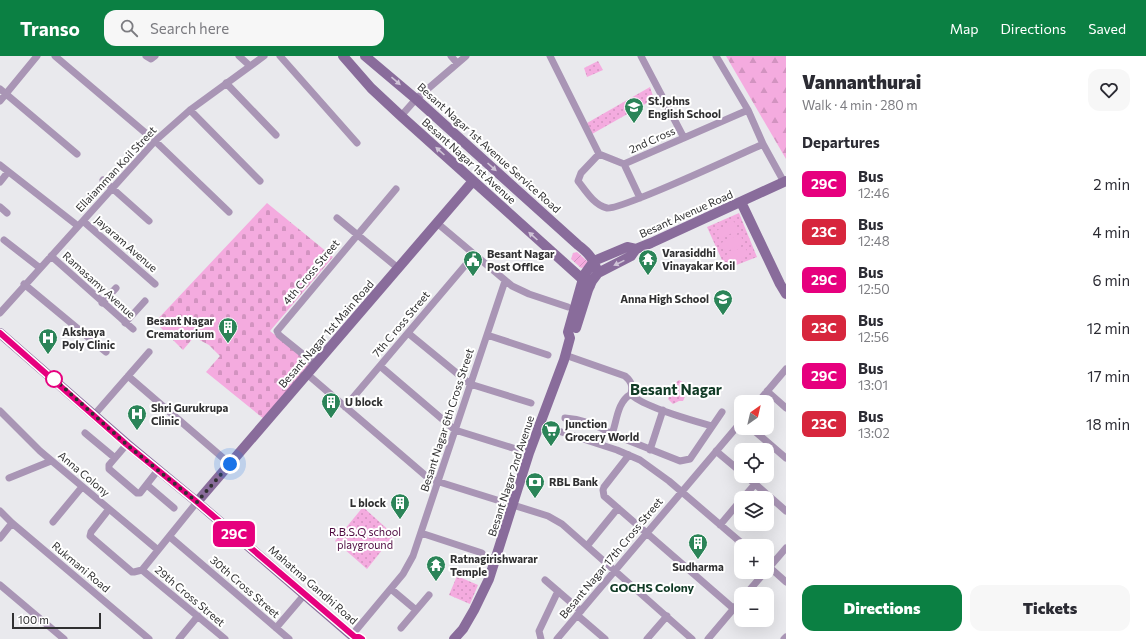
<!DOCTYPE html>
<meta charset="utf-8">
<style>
:root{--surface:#fff;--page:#f7f7f7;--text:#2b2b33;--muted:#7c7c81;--accent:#0b8043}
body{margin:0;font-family:Commissioner,sans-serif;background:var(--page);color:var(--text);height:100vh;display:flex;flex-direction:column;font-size:15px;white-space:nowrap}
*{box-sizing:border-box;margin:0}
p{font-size:13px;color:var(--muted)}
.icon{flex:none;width:22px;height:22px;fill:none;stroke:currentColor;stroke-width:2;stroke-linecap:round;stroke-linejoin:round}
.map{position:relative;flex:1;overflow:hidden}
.side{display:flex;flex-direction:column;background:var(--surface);width:360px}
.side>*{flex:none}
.badge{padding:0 8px;border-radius:6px;font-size:14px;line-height:26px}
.needle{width:26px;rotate:34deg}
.fabs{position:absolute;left:734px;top:339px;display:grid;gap:8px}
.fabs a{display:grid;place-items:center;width:40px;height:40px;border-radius:8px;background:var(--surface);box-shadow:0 4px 16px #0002;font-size:20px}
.scale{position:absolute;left:12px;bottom:10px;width:89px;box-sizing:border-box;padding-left:4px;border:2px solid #303031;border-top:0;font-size:11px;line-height:14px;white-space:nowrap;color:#303031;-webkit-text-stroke:3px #fff;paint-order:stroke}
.you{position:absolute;width:20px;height:20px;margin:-10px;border:3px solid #fff;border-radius:50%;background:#1a73e8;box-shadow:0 0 0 6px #1a73e833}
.map>.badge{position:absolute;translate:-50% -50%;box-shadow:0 0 0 2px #fff}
h2{padding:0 16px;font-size:15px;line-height:36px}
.round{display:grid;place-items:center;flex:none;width:42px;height:42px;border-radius:12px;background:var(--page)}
.head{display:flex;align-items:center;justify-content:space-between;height:68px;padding:0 16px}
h1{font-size:19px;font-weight:800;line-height:30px}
.action{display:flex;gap:8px;margin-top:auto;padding:8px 16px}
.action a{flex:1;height:46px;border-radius:12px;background:var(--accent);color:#fff;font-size:16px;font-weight:800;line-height:46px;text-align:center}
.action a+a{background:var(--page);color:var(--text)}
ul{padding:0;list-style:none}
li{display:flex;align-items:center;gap:12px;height:48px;padding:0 16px}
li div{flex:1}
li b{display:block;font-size:15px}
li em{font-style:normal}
li .badge{min-width:44px;font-weight:700;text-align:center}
header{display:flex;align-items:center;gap:24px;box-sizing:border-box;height:56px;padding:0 20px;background:var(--accent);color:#fff}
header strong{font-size:19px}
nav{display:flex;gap:22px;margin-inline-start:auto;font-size:14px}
.search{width:280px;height:36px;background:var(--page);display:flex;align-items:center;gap:10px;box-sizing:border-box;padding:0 14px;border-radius:12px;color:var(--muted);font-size:15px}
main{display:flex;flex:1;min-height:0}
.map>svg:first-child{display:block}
</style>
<header>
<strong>Transo</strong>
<div class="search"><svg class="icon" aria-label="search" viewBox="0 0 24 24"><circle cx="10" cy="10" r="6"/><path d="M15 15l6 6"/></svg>Search here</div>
<nav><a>Map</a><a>Directions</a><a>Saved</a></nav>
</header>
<main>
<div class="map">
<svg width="786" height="583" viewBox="0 0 786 583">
<defs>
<pattern id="grass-dots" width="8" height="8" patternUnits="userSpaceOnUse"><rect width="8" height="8" fill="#f4abdf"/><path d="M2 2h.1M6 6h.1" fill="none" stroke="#d293c0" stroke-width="1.8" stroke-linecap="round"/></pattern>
<pattern id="forest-firs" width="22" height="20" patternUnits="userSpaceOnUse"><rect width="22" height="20" fill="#f4abdf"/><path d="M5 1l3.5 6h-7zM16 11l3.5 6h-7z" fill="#d293c0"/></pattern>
<pattern id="cemetery-stones" width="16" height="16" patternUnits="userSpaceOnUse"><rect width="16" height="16" fill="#f4abdf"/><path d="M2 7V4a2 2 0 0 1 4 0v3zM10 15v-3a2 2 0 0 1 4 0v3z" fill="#d293c0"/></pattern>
<pattern id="garden-furrows" width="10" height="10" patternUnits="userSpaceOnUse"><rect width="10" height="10" fill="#f4abdf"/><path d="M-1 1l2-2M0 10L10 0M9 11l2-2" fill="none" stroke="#d293c0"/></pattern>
</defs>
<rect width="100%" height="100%" fill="#e9e9ed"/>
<path fill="url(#grass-dots)" d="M598,5L603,14L587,21L584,12Z
M650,31L654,43L592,78L587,67Z
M739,157L757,201L726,213L707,171Z
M679,324L690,330L683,345H679L673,348L668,343L674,328Z
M363,451L394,479L367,513L335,485Z
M457,520L478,529L470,548L449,539Z"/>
<path fill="url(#forest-firs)" d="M726,0H786V103Z"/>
<path fill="url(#cemetery-stones)" d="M267,147L333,201L270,275L310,307L264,363L206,316L220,300L209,289L194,281L183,294L155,266Z"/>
<path fill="url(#garden-furrows)" d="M577,196L588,206L586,211L581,212L571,203L573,197Z"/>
<path fill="#f4abdf" d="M734,165L738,174L720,183L716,175Z
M740,178L744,187L726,196L721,187Z
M744,190L749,198L730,208L726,199Z"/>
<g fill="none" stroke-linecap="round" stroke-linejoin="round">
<path stroke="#a995b5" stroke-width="7" d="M55,0L155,85L229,156
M146,0L151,3L155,0
M239,0L250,10
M280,0L357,87
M451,0L457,7
M550,0L599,98L624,108L748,54
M641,0L684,82
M716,0L748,54L763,88L784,126
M226,27L276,79
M0,33L77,98
M0,45L37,0
M190,54L260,125
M401,60L416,43L466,0
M599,98L581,117L578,125C585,134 594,149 607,152C619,155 743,97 763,88
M624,108L640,142
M0,109L78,170
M103,124L149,165
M0,126L8,116
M0,151L7,157
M337,162L398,212
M83,165L155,228
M437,167L512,230L529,238L568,251
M4,184L40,212
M51,200L133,273
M24,228L106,296
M102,247L116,232
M0,257L155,85L190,54L264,0
M125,267L145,245
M408,277L470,328L531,347
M487,279L548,299
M315,308L279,279L277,275L396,133
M380,310L455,374L516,393
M307,318L426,420L433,424L548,460L562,468L692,583
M128,320L230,408
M767,335L786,352
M631,338C641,350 694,365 712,370
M758,346L786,313
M345,351L474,199
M0,355L40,395L158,494
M94,359L149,296
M565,362C583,363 597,369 612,378C617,365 617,346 631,338C633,329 631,325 625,320L565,299
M540,369L617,394L640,404L669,425L745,490
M751,372L786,402
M85,377L115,402
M612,378L680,405L690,403L722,356
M127,388L109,409V413L137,437H140L158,414
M650,394L663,354
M716,395L741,416
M629,399L604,431L603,434L604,440L734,553
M746,420L786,455
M9,422L51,405
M147,429L174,452
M743,442L755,428
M109,453L91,476L90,480L132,516H134L142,514L197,446
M0,455L12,467L149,583
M53,466L82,431
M720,469L741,444
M421,477L482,497
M170,481L289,583
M0,482L12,467
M587,490L618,452
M767,509L786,526
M142,514L225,583
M767,514L786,492
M545,524L581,555
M0,529L64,583
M391,533L416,554
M746,538L765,516
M577,559L605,583
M276,572L305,538
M401,572L429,539
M352,579L403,518L413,500L505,225
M179,583L198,560
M541,583L539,575L558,535
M557,583L741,366
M647,583L667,560
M708,583L741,544
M784,583L786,581"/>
<path stroke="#896c9b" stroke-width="10" d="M343,0L371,32L401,60L590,230
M365,0L416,43L578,189C589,197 594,204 598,217
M741,146L780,228L786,238
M576,272L588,234L592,225L598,217L631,200L636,193L651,187L786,125
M0,277L127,388L197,446L356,583
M197,446L473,125
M454,583L463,573L474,554L489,523L529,397L564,304L570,282L568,276L584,219L594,205L627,191L636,193"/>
</g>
<defs><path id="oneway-solid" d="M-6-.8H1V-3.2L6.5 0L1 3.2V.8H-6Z"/></defs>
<g fill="#d0c4d7">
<use href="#oneway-solid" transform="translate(396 25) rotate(41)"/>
<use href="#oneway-solid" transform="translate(440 95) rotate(-138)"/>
<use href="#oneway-solid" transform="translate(492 111) rotate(42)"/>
<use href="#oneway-solid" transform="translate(533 180) rotate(-138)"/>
<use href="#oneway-solid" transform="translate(619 207) rotate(154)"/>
</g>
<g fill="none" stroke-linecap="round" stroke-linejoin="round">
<g stroke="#fff" stroke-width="9">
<path id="line" d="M0,277L126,388L197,446L355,581H359L362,583"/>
</g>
<use href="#line" stroke="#e6007e" stroke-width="6"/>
<path stroke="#303031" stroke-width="4" stroke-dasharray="0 7.2" d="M54,323L52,321L126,388L197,446L230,408"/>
</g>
<defs>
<g id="school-pin" transform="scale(1)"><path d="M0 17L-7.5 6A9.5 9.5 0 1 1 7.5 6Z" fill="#2b8458" stroke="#fff"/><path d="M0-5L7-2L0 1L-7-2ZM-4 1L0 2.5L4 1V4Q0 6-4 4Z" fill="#fff"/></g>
<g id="temple-pin" transform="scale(1)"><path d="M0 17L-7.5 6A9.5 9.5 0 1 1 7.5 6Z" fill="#2b8458" stroke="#fff"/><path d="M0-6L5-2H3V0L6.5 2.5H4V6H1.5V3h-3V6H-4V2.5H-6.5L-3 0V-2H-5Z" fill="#fff"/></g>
<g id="civic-pin" transform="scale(1)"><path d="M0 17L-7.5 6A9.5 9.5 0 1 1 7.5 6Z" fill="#2b8458" stroke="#fff"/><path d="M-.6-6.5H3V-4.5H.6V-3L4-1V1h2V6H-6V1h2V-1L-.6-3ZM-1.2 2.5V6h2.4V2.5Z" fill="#fff"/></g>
<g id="building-pin" transform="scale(1)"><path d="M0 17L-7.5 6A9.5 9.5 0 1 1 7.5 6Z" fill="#2b8458" stroke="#fff"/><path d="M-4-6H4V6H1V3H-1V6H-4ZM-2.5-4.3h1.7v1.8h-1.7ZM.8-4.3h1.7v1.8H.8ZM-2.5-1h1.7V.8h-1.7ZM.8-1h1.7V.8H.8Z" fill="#fff"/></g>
<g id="hospital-pin" transform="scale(1)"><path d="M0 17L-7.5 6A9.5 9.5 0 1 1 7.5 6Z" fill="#2b8458" stroke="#fff"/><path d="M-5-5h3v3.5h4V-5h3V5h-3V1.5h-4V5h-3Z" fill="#fff"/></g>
<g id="supermarket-pin" transform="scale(1)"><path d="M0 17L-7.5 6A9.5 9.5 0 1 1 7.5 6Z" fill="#2b8458" stroke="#fff"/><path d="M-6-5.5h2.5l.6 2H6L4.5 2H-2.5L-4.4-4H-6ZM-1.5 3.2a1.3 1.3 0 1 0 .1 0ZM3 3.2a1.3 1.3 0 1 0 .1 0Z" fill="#fff"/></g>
<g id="bank-pin" transform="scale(1)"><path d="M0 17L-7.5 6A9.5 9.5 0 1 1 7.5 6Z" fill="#2b8458" stroke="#fff"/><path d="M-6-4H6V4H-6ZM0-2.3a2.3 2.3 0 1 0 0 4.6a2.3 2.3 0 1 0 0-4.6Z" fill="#fff"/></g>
</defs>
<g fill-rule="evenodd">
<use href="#school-pin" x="634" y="51"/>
<use href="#temple-pin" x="648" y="203"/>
<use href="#civic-pin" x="473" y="204"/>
<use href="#school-pin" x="723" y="243"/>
<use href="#building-pin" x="228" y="271"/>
<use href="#hospital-pin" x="48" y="282"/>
<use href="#building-pin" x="331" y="346"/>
<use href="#hospital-pin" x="137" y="358"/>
<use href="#supermarket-pin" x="551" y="374"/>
<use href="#bank-pin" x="535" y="426"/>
<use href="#building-pin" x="400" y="447"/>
<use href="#building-pin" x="698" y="487"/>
<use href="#temple-pin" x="436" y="509"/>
</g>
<circle fill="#fff" stroke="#e6007e" stroke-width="2" cx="54" cy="323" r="8"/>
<g text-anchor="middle" stroke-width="4" stroke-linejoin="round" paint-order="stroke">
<g font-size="11" font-weight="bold" fill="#303031" stroke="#fff" text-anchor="start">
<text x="648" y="49">St.Johns<tspan x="648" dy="13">English School</tspan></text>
<text x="662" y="201">Varasiddhi<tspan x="662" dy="13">Vinayakar Koil</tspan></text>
<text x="487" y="202">Besant Nagar<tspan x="487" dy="13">Post Office</tspan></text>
<text x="709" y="247" text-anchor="end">Anna High School</text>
<text x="214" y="269" text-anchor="end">Besant Nagar<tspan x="214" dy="13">Crematorium</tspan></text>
<text x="62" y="280">Akshaya<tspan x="62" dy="13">Poly Clinic</tspan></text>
<text x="345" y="350">U block</text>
<text x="151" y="356">Shri Gurukrupa<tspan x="151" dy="13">Clinic</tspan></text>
<text x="565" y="372">Junction<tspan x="565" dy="13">Grocery World</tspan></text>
<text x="549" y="430">RBL Bank</text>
<text x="386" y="451" text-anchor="end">L block</text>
<text x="450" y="507">Ratnagirishwarar<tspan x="450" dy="13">Temple</tspan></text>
<text x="698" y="515" text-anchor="middle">Sudharma</text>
</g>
<g font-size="11" fill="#303031" stroke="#fff">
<text transform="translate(652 84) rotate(-24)" y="4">2nd Cross</text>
<text transform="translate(489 92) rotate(42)" y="4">Besant Nagar 1st Avenue Service Road</text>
<text transform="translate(469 105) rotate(42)" y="4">Besant Nagar 1st Avenue</text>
<text transform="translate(116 113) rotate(-47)" y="4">Ellaiamman Koil Street</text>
<text transform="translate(686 158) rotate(-24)" y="4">Besant Avenue Road</text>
<text transform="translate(126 188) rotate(41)" y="4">Jayaram Avenue</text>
<text transform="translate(311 216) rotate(-50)" y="4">4th Cross Street</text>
<text transform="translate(99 229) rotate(42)" y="4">Ramasamy Avenue</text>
<text transform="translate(401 268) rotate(-50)" y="4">7th C ross Street</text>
<text transform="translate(326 278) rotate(-49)" y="4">Besant Nagar 1st Main Road</text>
<text transform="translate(447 364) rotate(-72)" y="4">Besant Nagar 6th Cross Street</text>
<text transform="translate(84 418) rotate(40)" y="4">Anna Colony</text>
<text transform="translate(511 420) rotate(-72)" y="4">Besant Nagar 2nd Avenue</text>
<text transform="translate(611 502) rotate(-50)" y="4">Besant Nagar 17th Cross Street</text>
<text transform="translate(81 511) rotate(40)" y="4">Rukmani Road</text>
<text transform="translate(313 529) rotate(41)" y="4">Mahatma Gandhi Road</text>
<text transform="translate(245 531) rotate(41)" y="4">30th Cross Street</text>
<text transform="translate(190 540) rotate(40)" y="4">29th Cross Street</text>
</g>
<g font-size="11" fill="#4c093f" stroke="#fff">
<text x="365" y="480">R.B.S.Q school<tspan x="365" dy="13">playground</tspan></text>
</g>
<g font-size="12" font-weight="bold" fill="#113b26" stroke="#fff">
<text x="652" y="536">GOCHS Colony</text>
</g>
<g font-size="15" font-weight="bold" fill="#113b26" stroke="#fff">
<text x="676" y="339">Besant Nagar</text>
</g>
</g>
</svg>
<div class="fabs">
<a><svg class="needle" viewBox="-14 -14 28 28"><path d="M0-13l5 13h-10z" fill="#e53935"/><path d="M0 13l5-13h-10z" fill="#7c7c81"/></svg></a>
<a><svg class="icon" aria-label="locate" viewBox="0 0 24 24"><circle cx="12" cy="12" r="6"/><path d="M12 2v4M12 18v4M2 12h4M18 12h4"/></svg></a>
<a><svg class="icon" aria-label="layers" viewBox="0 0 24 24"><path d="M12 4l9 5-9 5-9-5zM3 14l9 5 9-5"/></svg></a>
<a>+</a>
<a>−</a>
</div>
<div class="scale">100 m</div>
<div class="you" style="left:230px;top:408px"></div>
<b class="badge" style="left:234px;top:478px;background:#e6007e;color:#fff">29C</b>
</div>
<section class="side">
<div class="head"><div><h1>Vannanthurai</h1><p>Walk · 4 min · 280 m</p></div><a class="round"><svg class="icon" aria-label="heart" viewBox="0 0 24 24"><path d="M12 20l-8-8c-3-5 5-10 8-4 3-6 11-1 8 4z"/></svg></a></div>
<h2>Departures</h2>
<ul>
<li><span class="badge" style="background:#e6007e;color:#fff">29C</span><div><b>Bus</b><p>12:46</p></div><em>2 min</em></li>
<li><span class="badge" style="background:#d7263d;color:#fff">23C</span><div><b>Bus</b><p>12:48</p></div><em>4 min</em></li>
<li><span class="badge" style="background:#e6007e;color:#fff">29C</span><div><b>Bus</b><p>12:50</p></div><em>6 min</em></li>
<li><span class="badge" style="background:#d7263d;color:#fff">23C</span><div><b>Bus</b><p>12:56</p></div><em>12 min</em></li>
<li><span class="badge" style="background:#e6007e;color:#fff">29C</span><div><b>Bus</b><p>13:01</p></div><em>17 min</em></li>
<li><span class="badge" style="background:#d7263d;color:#fff">23C</span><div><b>Bus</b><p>13:02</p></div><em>18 min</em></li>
</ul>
<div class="action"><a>Directions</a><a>Tickets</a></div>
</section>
</main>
